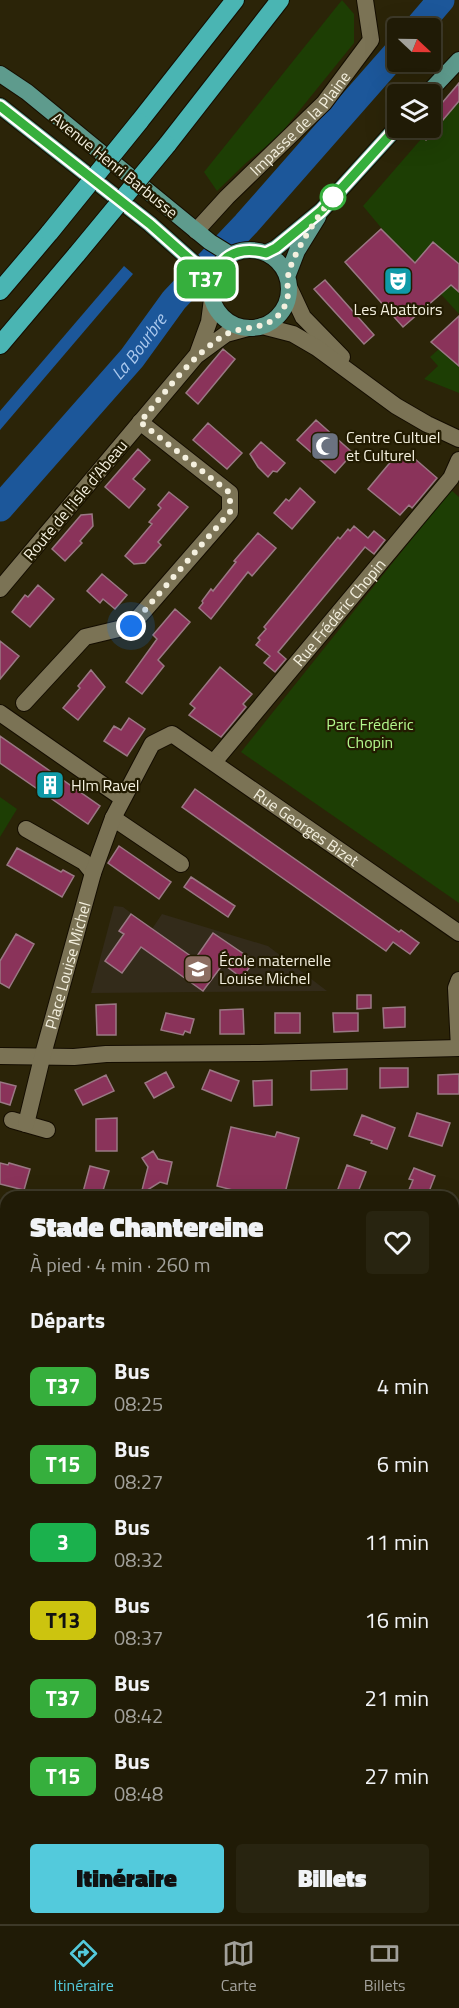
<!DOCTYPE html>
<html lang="fr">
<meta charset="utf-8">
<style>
:root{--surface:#201b06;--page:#282410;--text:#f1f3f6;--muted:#a2a19b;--line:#3d3928;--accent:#53cadc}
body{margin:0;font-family:"Titillium Web",sans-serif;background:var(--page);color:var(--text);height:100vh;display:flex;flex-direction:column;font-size:22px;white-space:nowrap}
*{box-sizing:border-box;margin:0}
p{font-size:20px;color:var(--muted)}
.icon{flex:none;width:33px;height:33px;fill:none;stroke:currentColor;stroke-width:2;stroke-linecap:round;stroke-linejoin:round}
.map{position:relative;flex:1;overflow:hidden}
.details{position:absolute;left:0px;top:1191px;width:459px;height:734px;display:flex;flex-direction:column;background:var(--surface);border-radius:18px 18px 0 0;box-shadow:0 6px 24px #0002,0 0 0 2px var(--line)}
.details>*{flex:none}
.badge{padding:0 12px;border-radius:9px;font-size:21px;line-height:39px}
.needle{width:39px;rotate:112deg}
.tools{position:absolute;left:387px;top:18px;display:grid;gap:12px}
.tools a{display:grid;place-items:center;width:54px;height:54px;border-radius:6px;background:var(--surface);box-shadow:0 6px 24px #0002,0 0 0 2px var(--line);font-size:30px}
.you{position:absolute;width:30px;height:30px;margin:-15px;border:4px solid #fff;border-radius:50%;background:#1a73e8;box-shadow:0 0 0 9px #1a73e833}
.map>.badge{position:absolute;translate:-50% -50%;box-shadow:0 0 0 3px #fff}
h2{padding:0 30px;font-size:22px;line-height:54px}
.round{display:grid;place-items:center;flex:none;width:63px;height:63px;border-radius:6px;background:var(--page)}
.overview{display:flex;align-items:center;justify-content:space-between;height:102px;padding:0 30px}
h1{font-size:28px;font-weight:800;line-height:45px}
.action{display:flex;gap:12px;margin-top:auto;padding:12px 30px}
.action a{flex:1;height:69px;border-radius:6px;background:var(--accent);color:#111;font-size:24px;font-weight:800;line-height:69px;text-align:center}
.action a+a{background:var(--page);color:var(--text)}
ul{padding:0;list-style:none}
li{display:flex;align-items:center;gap:18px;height:78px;padding:0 30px}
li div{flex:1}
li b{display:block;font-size:22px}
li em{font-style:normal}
li .badge{min-width:66px;font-weight:700;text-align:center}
.menu{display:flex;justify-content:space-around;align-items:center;height:84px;border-top:2px solid var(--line);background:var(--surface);font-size:16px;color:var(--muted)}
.menu a{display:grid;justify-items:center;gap:3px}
.menu .current{color:var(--accent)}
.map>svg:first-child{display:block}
</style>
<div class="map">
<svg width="459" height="1924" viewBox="0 0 459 1924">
<rect width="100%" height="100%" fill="#2b2408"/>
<path fill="#332b1a" d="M114,906L123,907L152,929L162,914L268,946L327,991L91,993Z"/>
<path fill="#1d3e04" d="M342,0L354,14V43L278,137L247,162L217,191L204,172Z
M459,83V314L407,257L409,255L400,246L398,248L363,206L435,123Z
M459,338V393L424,379L438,366L430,357L449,340Z
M451,490L459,497V903L241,752Z
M0,797L17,809L0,837Z
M453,1831L459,1832V1924H0V1858L6,1855V1918H453Z"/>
<path fill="#1c579a" d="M124,266L133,274L0,430V411Z"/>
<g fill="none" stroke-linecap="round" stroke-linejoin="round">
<g stroke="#1c579a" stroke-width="27">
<path d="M417,28L441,0"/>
<path id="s1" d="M0,508L132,358L174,300L246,224L398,51"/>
</g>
</g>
<path fill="#8a335a" stroke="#9a7884" stroke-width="1.5" d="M459,83V101L426,140L418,133L422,128H430V117Z
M381,229L415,263L433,242L459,264V292L451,285L403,327L345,262Z
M325,280L374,335L364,344L314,289Z
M459,316V366L431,342Z
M223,349L235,359L198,404L186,393Z
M316,420L353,453L335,473L297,440Z
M208,423L242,453L227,469L193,440Z
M261,442L285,463L277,472L273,471L268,477L258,467L250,454Z
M138,449L150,460L133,479L145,489L129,508L105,487Z
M407,452L437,478L412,508L409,505L400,515L368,489L398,453L403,457Z
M300,488L315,502L292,529L274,513L286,499L289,501Z
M169,492L188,507L158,542L161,545L145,563L134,564L125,556L152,524L149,522L161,508L158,505Z
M92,514L93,526L80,541L82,543L65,561L52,549L81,515Z
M354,526L368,538L374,531L385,540L374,554L365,547L347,569L278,652L286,659L275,672L264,663L270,656L256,645L260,640L258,638L266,629L264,627L338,537L340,539L348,529L350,531Z
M258,533L276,548L252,576L248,572L211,619L199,608L203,603L202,601L211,589L213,591L236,562L234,561Z
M102,574L127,595L115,609L103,599L100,603L87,591Z
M38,585L54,599L30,627L12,612L25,595L28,597Z
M175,609L190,622L158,660L164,666L142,694L126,682L157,639L153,635Z
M0,641L19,656L0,679Z
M220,667L252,694L243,704L246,707L221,737L189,715L195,708L190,704Z
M91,670L105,687L78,720L63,708L80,688L78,686Z
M129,718L145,729L127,756L104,741L114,726L121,730Z
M0,736L100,806L88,824L0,763Z
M195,789L399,932L401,930L419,943L410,954L393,942L386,951L182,807Z
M119,846L171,882L159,899L108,863Z
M17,848L61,872L63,870L74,876L62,897L7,865Z
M191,877L235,906L228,917L184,887Z
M131,914L195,959L213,933L254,961L242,978L223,964L203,991L141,947L122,973L105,961L124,934L119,931Z
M16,934L34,944L9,988L0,983V961Z
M357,995H371V1008L357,1009Z
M116,1004V1035H97L96,1005Z
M405,1007V1027L384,1028L383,1008Z
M243,1009L244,1034H220V1010Z
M166,1013L194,1019L190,1033L185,1031L183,1035L161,1030Z
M275,1013H300V1033H275Z
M333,1013H358V1031L334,1032Z
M380,1068H408V1087L380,1088Z
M347,1069V1089L311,1090V1071Z
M210,1070L239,1081L231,1101L202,1089Z
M166,1072L174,1087L154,1098L145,1083Z
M459,1074V1094H438V1075Z
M106,1075L114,1091L83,1105L75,1090Z
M272,1080V1105L254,1106L253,1081Z
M0,1082L16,1086L10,1105L0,1102Z
M417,1113L450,1123L442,1146L409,1136Z
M362,1115L395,1128L387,1149L371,1143L372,1141L354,1135Z
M117,1118V1151H96V1119Z
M231,1127L275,1137L277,1132L299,1138L284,1197H260L217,1186Z
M153,1151L158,1159L172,1162L167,1184L160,1182L141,1194L148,1167L142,1158Z
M0,1163L8,1165L9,1163L30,1169L24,1190L0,1184Z
M347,1165L366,1172L356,1197H335Z
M90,1166L109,1171L101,1197L83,1192Z
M414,1168L435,1176L427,1197H406L413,1180L409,1179Z"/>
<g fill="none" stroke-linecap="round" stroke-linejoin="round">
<g stroke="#140d00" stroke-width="18">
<g id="minor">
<path id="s2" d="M196,231L227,197L324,103L371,40L365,0"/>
<path d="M289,287L303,317L342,357"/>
<path d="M262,326L293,334L317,348L396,406L427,424L459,439"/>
<path d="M24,703L85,637L131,626L230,512V493L140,422"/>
<path d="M0,713L122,798"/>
<path id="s3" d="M214,762L451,478L459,460"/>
<path d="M113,818L181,864"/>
<path d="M26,829L84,862L93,873"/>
<path d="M459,1048L456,988L459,980"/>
<path d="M0,1056L74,1057L106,1054L259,1053L459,1048"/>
<path d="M12,1120L47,1130"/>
<path id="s4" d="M26,1124L42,1058L93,873L113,818L152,744L172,734L459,933"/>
<path d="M0,1347L6,1348"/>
<path d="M453,1355L459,1340"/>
<path d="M453,1427L459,1429"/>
<path d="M0,1516L6,1512"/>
<path d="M453,1757L459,1758"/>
<path d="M0,1784L6,1781"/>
</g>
</g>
<g stroke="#140d00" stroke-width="18">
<path id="tertiary" d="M197,355L209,322L212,299
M0,589L196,356L226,334L248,328"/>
</g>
<g stroke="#140d00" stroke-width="18">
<path id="primary" d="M0,74L27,92L210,242L231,255
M427,94L459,60
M0,106L150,224L195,264L211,288
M211 289a39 39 0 1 1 78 0a39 39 0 1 1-78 0Z
M266,253L276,248L321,211L398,126
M287,277L297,251L318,217"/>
</g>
<g stroke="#140d00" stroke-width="20">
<path id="motorway" d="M139,122L235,0
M167,145L280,0
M0,291L50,232
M0,345L77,254"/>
</g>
<use href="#minor" stroke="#7b7355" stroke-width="16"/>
<use href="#tertiary" stroke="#7b7355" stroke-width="16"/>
<use href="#primary" stroke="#5e9b8d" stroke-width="16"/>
<use href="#motorway" stroke="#4ab5b3" stroke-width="18"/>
<g stroke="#140d00" stroke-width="20" stroke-linecap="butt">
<path id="motorway-bridge" d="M50,232L139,122
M77,254L167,145"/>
</g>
<use href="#motorway-bridge" stroke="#4ab5b3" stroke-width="18"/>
</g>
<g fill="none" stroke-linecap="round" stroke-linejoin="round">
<g stroke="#fff" stroke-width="14">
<path id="line" d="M0,106L150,224L195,264L211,288C217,257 236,245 266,253L276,248L321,211L398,126"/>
</g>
<use href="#line" stroke="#36af3d" stroke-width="9"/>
<path stroke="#f4f0df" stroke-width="6" stroke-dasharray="0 10.8" d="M131,626L230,512V493L140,422C166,392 189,358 223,336C242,324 267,332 281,312C292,297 286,291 288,277C290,257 320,212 333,197"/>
</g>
<defs>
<g id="theatre-square" transform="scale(1.5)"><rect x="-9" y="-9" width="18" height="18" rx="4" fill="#0f9aa8" stroke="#221b01"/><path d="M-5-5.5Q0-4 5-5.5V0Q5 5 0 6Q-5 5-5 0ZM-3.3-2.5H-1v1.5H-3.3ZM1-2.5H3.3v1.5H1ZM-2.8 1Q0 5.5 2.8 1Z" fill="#fff"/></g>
<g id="mosque-square" transform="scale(1.5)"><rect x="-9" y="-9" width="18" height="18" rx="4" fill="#6b7280" stroke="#221b01"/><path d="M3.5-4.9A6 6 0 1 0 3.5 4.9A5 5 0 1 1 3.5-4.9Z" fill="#fff"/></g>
<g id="building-square" transform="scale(1.5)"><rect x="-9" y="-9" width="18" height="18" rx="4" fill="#0f9aa8" stroke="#221b01"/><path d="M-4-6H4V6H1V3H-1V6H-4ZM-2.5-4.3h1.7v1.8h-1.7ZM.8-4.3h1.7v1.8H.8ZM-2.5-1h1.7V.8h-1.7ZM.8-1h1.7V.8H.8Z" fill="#fff"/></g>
<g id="school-square" transform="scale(1.5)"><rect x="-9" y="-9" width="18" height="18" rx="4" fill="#8d6e63" stroke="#221b01"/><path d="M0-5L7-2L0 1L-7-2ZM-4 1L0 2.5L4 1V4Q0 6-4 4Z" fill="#fff"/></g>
</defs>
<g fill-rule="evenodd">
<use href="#theatre-square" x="398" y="281"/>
<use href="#mosque-square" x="325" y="446"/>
<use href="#building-square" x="50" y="785"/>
<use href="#school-square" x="198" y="969"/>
</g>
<circle fill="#fff" stroke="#36af3d" stroke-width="3" cx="333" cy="197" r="12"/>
<g text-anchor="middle" stroke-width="4.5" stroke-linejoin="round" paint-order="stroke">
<g font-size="16" fill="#f4f0df" stroke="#221b01">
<text dy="6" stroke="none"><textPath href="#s2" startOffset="150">Impasse de la Plaine</textPath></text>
<text transform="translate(115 165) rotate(39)" y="6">Avenue Henri Barbusse</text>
<text transform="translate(75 500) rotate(-50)" y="6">Route de l'Isle d'Abeau</text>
<text dy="6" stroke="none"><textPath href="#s3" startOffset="195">Rue Frédéric Chopin</textPath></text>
<text dy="6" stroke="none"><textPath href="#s4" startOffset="588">Rue Georges Bizet</textPath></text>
<text dy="6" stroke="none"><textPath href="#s4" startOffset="164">Place Louise Michel</textPath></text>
</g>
<g font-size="16" fill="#f4f0df" stroke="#221b01" text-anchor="start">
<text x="398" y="315" text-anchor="middle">Les Abattoirs</text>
<text x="346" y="443">Centre Cultuel<tspan x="346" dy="18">et Culturel</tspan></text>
<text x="71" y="791">Hlm Ravel</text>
<text x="219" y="966">École maternelle<tspan x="219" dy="18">Louise Michel</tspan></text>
</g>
<g font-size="16" fill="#b3f78c" stroke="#221b01">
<text x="370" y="730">Parc Frédéric<tspan x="370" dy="18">Chopin</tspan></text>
</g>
<g font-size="18" font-style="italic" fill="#aac8ed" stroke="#221b01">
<text dy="6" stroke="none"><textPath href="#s1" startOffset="213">La Bourbre</textPath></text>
</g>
</g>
</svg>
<div class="tools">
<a><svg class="needle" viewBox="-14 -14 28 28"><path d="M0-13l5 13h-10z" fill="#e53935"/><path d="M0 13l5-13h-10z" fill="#a2a19b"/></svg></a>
<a><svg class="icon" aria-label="layers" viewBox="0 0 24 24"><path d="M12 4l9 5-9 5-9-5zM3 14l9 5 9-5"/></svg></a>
</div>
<div class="you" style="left:131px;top:626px"></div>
<b class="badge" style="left:206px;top:279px;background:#36af3d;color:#fff">T37</b>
<section class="details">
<div class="overview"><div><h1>Stade Chantereine</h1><p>À pied · 4 min · 260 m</p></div><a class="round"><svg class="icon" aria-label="heart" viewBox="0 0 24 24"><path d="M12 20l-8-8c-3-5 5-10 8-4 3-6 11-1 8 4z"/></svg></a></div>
<h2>Départs</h2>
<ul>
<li><span class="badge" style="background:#36af3d;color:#fff">T37</span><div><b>Bus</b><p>08:25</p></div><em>4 min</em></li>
<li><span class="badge" style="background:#36af3d;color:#fff">T15</span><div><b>Bus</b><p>08:27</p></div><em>6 min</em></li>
<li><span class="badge" style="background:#1bb14d;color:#fff">3</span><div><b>Bus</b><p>08:32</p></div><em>11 min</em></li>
<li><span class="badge" style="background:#ccc40f;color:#111">T13</span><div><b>Bus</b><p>08:37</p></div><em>16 min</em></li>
<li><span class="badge" style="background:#36af3d;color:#fff">T37</span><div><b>Bus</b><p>08:42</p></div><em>21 min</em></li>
<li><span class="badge" style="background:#36af3d;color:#fff">T15</span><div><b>Bus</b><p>08:48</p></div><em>27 min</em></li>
</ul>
<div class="action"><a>Itinéraire</a><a>Billets</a></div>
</section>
</div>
<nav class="menu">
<a class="current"><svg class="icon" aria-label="directions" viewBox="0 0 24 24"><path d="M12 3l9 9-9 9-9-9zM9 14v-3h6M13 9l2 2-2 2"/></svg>Itinéraire</a>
<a><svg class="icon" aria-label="map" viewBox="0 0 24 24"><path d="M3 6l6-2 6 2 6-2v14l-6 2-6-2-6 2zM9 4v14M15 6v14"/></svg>Carte</a>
<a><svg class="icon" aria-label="tickets" viewBox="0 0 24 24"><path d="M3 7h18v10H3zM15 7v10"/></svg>Billets</a>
</nav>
